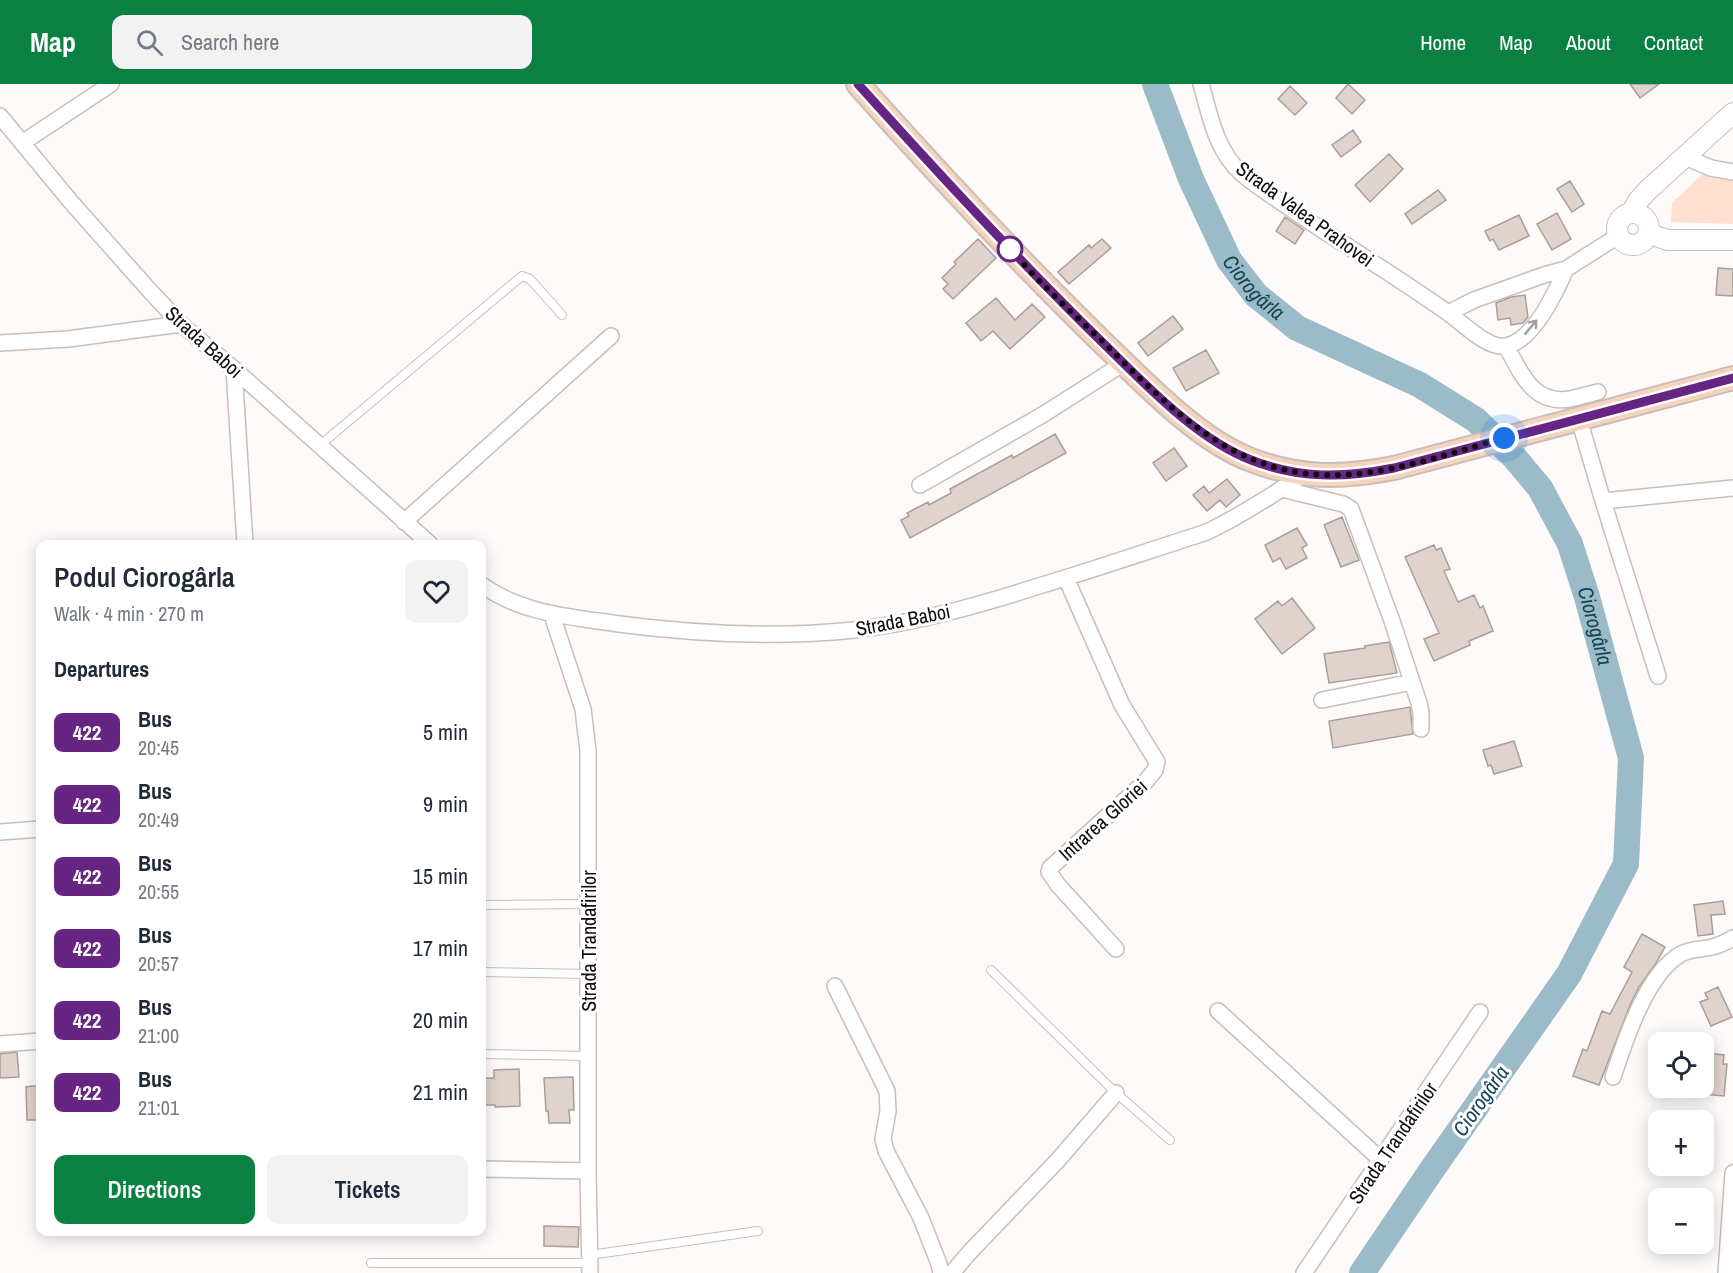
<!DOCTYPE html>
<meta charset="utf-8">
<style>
:root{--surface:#fff;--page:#f2f2f3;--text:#1f2937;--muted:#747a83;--accent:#0b8043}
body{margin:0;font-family:"Archivo Narrow",sans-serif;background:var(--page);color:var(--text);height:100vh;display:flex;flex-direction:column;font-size:22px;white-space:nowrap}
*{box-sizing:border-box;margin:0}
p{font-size:20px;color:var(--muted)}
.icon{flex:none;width:33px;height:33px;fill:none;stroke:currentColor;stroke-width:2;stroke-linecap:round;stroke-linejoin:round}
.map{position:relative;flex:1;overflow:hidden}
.sheet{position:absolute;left:36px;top:456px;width:450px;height:696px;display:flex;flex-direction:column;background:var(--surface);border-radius:12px;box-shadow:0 3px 15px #0003}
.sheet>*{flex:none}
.badge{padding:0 12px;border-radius:9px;font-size:21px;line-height:39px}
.buttons{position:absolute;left:1648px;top:948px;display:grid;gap:12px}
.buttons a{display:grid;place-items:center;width:66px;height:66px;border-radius:12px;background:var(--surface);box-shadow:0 3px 15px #0003;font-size:30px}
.you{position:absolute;width:30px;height:30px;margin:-15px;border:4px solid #fff;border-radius:50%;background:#1a73e8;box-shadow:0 0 0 9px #1a73e833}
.map>.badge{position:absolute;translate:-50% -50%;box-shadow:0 0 0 3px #fff}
h2{padding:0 18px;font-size:22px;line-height:54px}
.round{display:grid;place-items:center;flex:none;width:63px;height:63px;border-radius:12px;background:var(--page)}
.head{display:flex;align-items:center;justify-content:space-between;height:102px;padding:0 18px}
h1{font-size:28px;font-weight:600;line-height:45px}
.cta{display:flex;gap:12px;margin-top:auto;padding:12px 18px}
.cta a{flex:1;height:69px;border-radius:12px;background:var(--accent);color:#fff;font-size:24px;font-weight:600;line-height:69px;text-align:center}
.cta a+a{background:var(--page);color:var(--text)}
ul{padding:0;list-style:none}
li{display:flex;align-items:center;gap:18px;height:72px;padding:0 18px}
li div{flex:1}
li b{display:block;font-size:22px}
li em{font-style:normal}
li .badge{min-width:66px;font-weight:700;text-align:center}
header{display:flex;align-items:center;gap:36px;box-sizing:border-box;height:84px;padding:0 30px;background:var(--accent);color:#fff}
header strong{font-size:28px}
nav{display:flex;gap:33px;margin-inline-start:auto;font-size:21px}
.search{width:420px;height:54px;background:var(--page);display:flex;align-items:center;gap:15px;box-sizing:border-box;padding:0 21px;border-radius:12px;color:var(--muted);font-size:22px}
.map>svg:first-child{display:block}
</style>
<header>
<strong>Map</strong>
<div class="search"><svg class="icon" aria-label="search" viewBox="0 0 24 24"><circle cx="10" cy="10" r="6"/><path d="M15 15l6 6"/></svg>Search here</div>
<nav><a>Home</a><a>Map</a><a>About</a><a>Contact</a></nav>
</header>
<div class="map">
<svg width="1733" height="1189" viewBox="0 0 1733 1189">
<rect width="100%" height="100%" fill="#fdfaf9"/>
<path fill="#fedfd0" d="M1705,88L1733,92V140L1671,138L1672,119Z"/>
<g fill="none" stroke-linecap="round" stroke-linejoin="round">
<path stroke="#9abbc7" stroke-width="26" id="s1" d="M1155,0L1191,95L1229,176L1256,211L1297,244L1420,301L1476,336L1514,373L1540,404L1570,460L1587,513L1631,674L1626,780L1569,890L1431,1087L1362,1189"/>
</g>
<path fill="#e0d2cc" stroke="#ab9e98" stroke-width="1.5" d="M1348,0L1365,16L1352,30L1336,14Z
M1630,0H1659L1640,14Z
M1290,2L1307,19L1295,31L1278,15Z
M1353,46L1361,58L1341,73L1332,61Z
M1389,70L1403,85L1370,118L1355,101Z
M1570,97L1584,120L1572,128L1557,105Z
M1438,106L1446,116L1412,140L1405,130Z
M1557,129L1571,155L1552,166L1537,140Z
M1519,131L1529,152L1499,166L1493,155L1490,157L1485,147Z
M1285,133L1304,146L1295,160L1276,147Z
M978,155L996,174L953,215L943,205L948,200L942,194L956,180L954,178Z
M1102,155L1111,164L1069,200L1058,188L1089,161L1091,164Z
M1718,184L1733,185V212L1716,211Z
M1525,211L1528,233L1523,239L1511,241L1510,234L1498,236L1496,219L1511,213Z
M996,214L1015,236L1032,220L1045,233L1010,265L993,247L981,257L966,239Z
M1173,232L1183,245L1148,272L1138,259Z
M1206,266L1219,289L1186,307L1173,284Z
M1055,350L1066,369L910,454L901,436L909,432L907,429L928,418L929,421L951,409L950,405L1012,371L1013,374Z
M1174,364L1187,382L1166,397L1153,379Z
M1227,395L1240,411L1226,423L1220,416L1207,427L1193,411L1204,402L1209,409Z
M1342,433L1359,476L1341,483L1324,441Z
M1297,444L1307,461L1302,464L1307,474L1286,485L1280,474L1273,478L1265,461Z
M1434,461L1436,466L1441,464L1450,485L1444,487L1458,518L1474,511L1480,524L1483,522L1493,547L1469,557L1470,561L1434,577L1424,555L1439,549L1405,473Z
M1292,514L1315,544L1282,570L1255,535L1278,517L1282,522Z
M1389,558L1397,589L1329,599L1324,570L1365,564V562Z
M1410,623L1413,650L1333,664L1329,637Z
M1514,657L1522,682L1494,690L1491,681L1488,682L1483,666Z
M1723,817L1725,830L1711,831L1713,850L1698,852L1694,821Z
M1642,850L1665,863L1656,879L1639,903L1630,921L1599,1001L1573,992L1583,965L1587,967L1602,927L1610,930L1632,888L1624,883Z
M1718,903L1732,933L1711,942L1700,918L1708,915L1705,909Z
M17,968L19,993L0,994V970Z
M1706,969L1724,971L1723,980H1727L1724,1012L1704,1010V978Z
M519,985L520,1022L495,1023V1021H482V994H494V986Z
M573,993L574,1026H569L570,1039H549L548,1027H546L544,994Z
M32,1002H40V1036H27L26,1003Z
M544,1142L579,1143L578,1163L544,1162Z"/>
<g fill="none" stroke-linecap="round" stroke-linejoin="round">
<g stroke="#cbbeb7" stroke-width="10">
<path id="service" d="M319,362L522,192L530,195L562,231
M482,821L589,820
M991,886L1116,1009L1170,1056
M482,888L588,890
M482,970L588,972
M590,1171L758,1147
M371,1179H590"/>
</g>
<g stroke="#cbbeb7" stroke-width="18">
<path id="minor" d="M1201,0C1210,32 1216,66 1241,89C1258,104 1279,116 1297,129C1347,163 1399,194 1448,229C1463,239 1487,265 1506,262C1533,257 1556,208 1566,185
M0,32L71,118L150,207L181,240L234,285L430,460
M22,59L111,0
M1685,73L1711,84L1733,88
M1448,229L1474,216L1544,191L1566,185L1618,152
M0,259L68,255L181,240
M1506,262C1521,289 1533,321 1570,315C1580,313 1589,310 1598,308
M234,285L245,460
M1579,335L1603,417L1658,592
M920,401L1044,330L1124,279
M1282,405L1343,420L1351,425L1392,537L1419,619L1421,629V645
M1603,417L1733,404
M404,438L611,252
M1066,494L1122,621L1157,678L1155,686L1146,697L1050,784L1049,788L1058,801L1116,865
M482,501C522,530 572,533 619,540C696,550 777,554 854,546C917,539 979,521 1039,502C1096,485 1151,466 1207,448C1242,431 1273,411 1304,390
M552,531L583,625L588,667V1087L590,1189
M1322,616L1412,598
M0,748L40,745
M835,902L887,1007L888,1027L883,1055L886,1067L921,1134L939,1180L941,1189
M1218,927L1381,1076
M0,960L40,957
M1613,993C1625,957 1646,890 1681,870C1692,864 1704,866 1716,862C1722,860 1728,857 1733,854
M482,1085L588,1087
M952,1189L968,1170L1058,1076L1116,1009
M1304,1189L1480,928
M1726,1189L1733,1089"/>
</g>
<g stroke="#cbbeb7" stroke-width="22">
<path id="tertiary" d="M1632,128L1638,117L1648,106L1733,29
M1617 145a16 16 0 1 1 32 0a16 16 0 1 1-32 0Z
M1649,150L1668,156H1733"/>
</g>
<g stroke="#cbbeb7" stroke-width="26">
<path id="secondary" d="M858,0C938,90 1019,177 1105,261C1146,300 1197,355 1251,376C1300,395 1343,394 1394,384L1733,294"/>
</g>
<use href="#service" stroke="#fff" stroke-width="8"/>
<use href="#minor" stroke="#fff" stroke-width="15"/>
<use href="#tertiary" stroke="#fff" stroke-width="20"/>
<use href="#secondary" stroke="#f4d3bf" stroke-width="22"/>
</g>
<defs><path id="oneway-shaft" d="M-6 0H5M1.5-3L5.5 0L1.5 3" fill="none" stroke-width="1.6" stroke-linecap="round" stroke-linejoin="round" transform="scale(1.5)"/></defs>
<use stroke="#a09f9e" href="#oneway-shaft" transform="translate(1531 243) rotate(-50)"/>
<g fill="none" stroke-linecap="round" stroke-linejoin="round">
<g stroke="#fff" stroke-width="14">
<path id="line" d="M858,0C937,88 1017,175 1102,258C1143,298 1196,355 1251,376C1300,395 1343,394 1394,384L1733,294"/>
</g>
<use href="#line" stroke="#662483" stroke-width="9"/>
<path stroke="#120e0c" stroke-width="6" stroke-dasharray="0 10.8" d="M1010,165C1038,197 1069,226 1100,255C1166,320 1229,389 1327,391C1384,393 1450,369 1504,354"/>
</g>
<circle fill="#fff" stroke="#662483" stroke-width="3" cx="1010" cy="165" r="12"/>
<g text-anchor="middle" stroke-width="6" stroke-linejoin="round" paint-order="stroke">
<g font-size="20" fill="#120e0c" stroke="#fff">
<text transform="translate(1305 130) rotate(36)" y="7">Strada Valea Prahovei</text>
<text transform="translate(204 258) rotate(42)" y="7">Strada Baboi</text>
<text transform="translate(903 536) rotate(-11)" y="7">Strada Baboi</text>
<text transform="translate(1103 736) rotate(-42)" y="7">Intrarea Gloriei</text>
<text transform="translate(589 857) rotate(-90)" y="7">Strada Trandafirilor</text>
<text transform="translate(1393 1059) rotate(-56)" y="7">Strada Trandafirilor</text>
</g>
<g font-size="21" font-style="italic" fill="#154554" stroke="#fff">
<text dy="7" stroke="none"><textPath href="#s1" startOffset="228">Ciorogârla</textPath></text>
<text dy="7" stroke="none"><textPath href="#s1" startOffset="732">Ciorogârla</textPath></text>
<text transform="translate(1481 1017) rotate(-55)" y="7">Ciorogârla</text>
</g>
</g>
</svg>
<div class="buttons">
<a><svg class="icon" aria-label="locate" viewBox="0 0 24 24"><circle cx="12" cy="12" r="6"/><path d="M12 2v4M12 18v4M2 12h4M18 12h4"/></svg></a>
<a>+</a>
<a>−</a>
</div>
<div class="you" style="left:1504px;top:354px"></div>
<section class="sheet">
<div class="head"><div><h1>Podul Ciorogârla</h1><p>Walk · 4 min · 270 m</p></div><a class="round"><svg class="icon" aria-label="heart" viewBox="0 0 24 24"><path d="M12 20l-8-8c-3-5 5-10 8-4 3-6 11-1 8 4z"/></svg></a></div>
<h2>Departures</h2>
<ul>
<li><span class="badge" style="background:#662483;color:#fff">422</span><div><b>Bus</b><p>20:45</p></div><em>5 min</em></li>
<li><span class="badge" style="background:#662483;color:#fff">422</span><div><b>Bus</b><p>20:49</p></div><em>9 min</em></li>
<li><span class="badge" style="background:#662483;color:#fff">422</span><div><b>Bus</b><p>20:55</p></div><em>15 min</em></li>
<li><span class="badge" style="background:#662483;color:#fff">422</span><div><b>Bus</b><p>20:57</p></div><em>17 min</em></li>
<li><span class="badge" style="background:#662483;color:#fff">422</span><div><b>Bus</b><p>21:00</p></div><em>20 min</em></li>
<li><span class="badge" style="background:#662483;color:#fff">422</span><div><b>Bus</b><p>21:01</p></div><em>21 min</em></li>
</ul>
<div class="cta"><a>Directions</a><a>Tickets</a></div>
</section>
</div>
